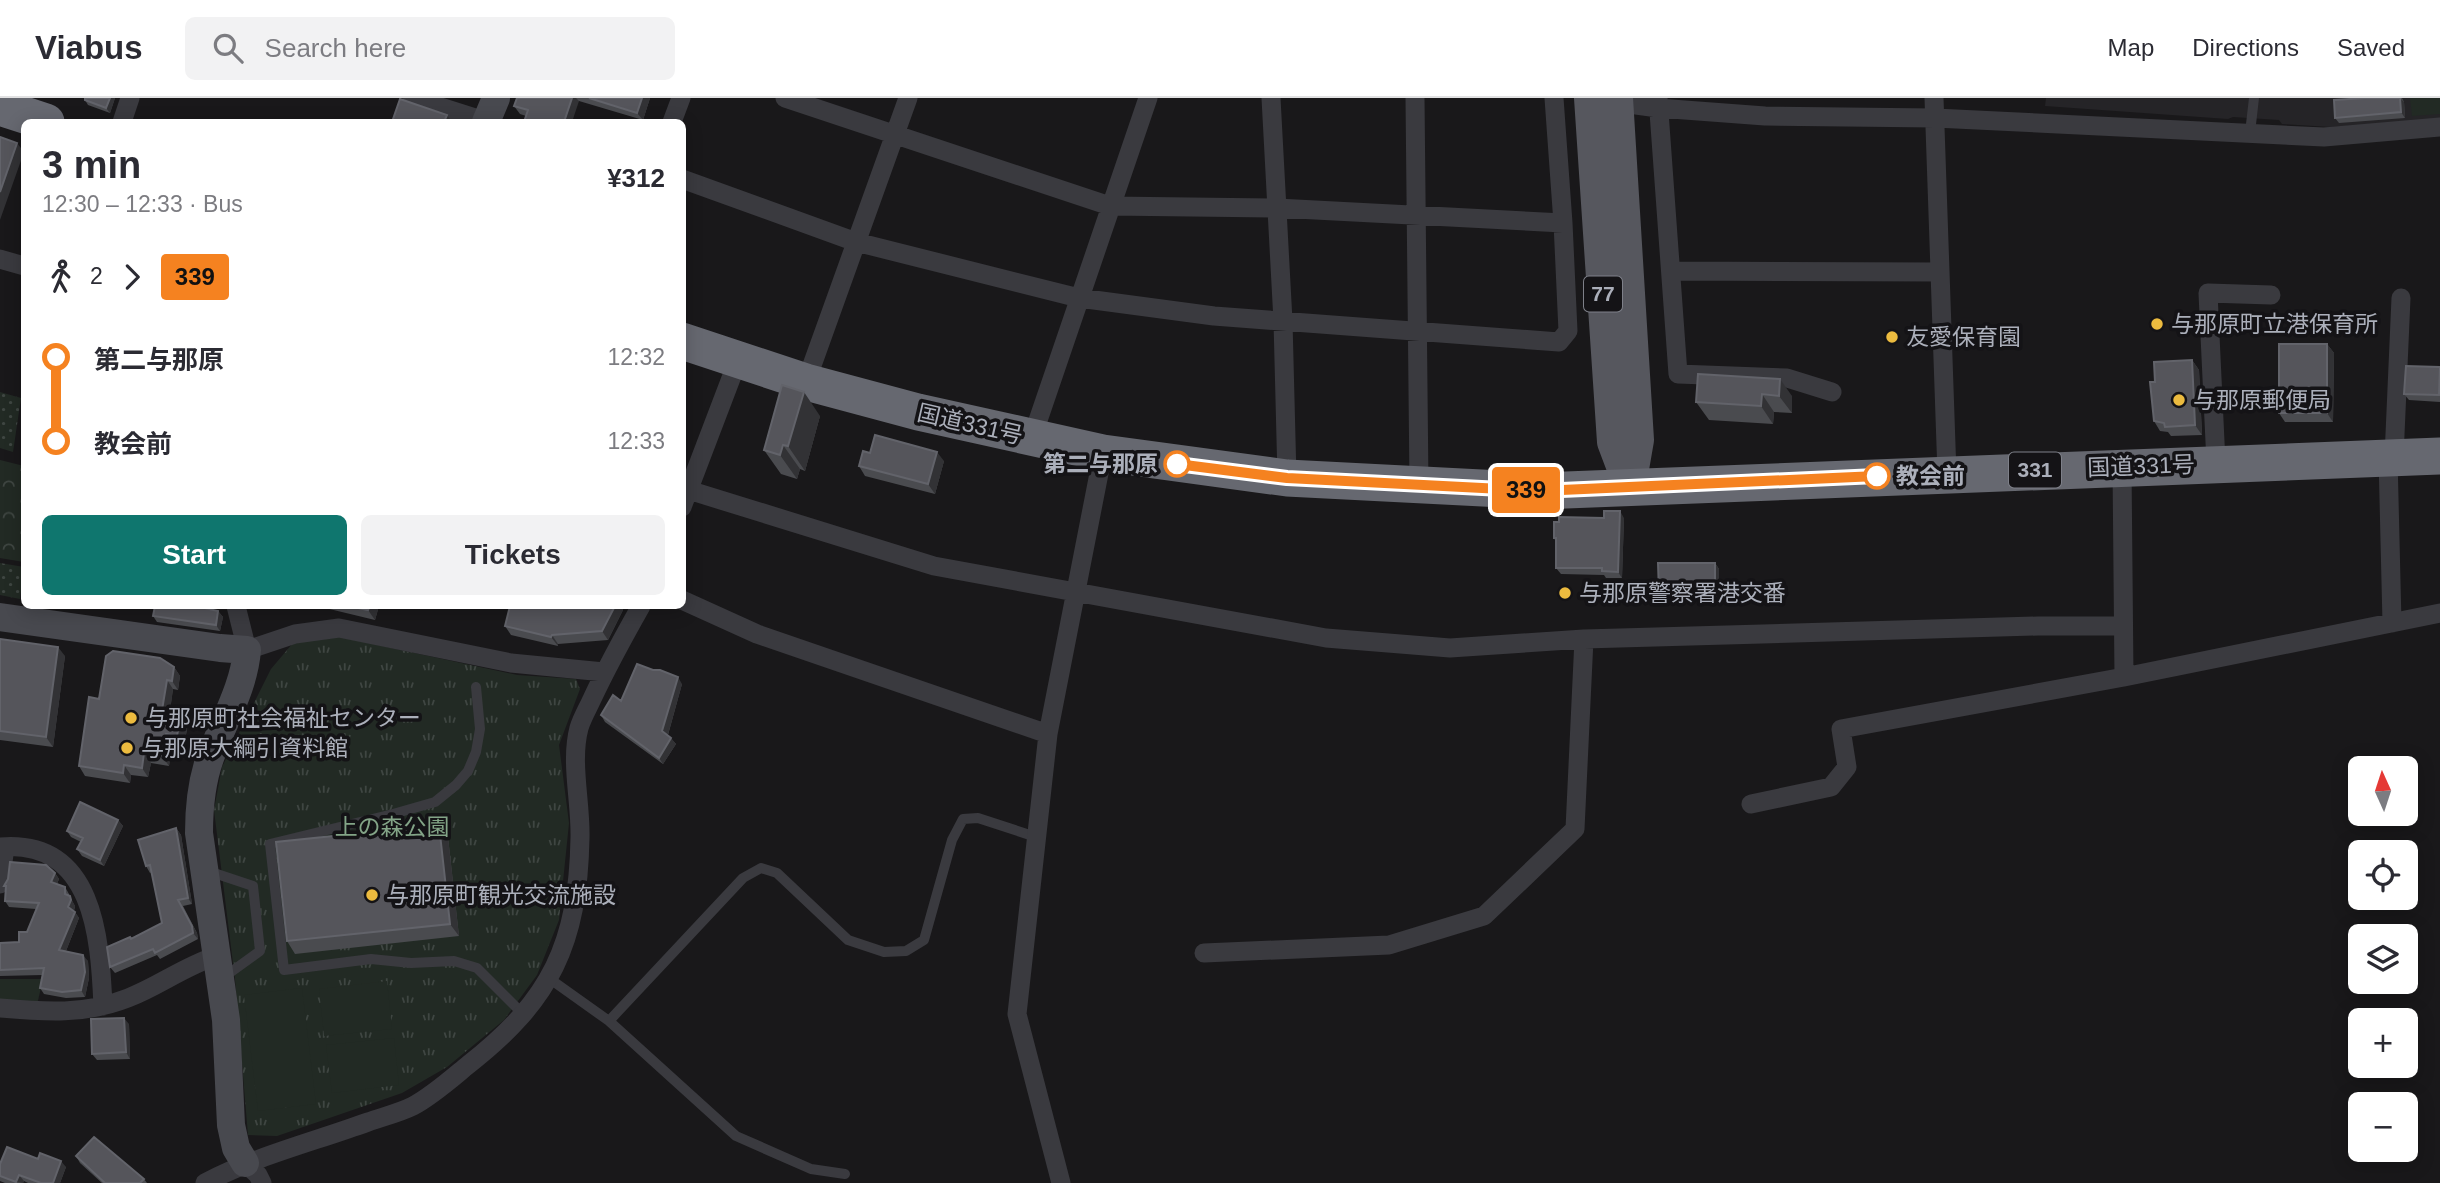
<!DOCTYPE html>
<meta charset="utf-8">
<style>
:root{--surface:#fff;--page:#f2f2f3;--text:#2b2b33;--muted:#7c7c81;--line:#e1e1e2;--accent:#0f766e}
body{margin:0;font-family:Helvetica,"Noto Sans JP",sans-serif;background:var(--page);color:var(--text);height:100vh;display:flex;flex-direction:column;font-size:26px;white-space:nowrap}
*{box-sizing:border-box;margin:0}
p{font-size:23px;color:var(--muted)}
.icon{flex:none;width:38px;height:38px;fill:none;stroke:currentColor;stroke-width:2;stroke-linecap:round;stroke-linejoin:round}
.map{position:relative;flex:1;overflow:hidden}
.drawer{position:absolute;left:21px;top:21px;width:665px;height:490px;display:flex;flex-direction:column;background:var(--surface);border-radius:10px;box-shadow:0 4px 18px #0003}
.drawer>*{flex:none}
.badge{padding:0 14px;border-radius:5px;font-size:24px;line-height:46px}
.needle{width:46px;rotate:357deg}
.fabs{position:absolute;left:2348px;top:658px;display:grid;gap:14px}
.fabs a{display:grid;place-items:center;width:70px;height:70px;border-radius:10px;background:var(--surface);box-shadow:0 4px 18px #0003;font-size:35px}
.map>.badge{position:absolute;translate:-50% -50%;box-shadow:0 0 0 4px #fff}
.legs{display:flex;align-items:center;gap:10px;height:77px;padding:0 21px;font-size:23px}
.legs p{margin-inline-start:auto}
.head{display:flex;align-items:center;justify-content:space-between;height:119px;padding:0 21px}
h1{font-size:38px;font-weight:700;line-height:52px}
.cta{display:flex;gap:14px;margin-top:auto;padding:14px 21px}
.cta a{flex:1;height:80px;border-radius:10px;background:var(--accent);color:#fff;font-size:28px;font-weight:700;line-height:80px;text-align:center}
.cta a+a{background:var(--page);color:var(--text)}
ul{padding:0 21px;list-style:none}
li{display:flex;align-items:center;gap:24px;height:84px;font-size:26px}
li i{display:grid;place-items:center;width:10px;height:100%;margin:0 9px;background:currentColor}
li i::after{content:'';width:18px;height:18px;margin:-9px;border:5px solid;border-radius:50%;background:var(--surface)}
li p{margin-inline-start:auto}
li:first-child i{background:linear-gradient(#0000 50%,currentColor 0)}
li:last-child i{background:linear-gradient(currentColor 50%,#0000 0)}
header{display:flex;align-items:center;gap:42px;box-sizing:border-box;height:98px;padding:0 35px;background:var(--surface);border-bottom:2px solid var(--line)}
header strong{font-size:33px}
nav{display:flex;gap:38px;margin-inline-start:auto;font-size:24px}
.search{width:490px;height:63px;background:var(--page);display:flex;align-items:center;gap:18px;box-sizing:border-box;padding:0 24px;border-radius:10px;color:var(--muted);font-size:26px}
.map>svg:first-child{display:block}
</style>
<header>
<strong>Viabus</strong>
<div class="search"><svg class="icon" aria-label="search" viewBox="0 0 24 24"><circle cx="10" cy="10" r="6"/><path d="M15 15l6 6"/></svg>Search here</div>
<nav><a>Map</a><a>Directions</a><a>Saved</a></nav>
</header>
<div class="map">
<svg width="2440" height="1085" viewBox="0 0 2440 1085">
<defs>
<pattern id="grass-dots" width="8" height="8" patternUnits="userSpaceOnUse" patternTransform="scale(1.75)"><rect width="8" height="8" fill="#222a24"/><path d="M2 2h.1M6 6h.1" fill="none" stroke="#3f4642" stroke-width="1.8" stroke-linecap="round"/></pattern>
<pattern id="forest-crowns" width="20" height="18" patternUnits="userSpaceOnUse" patternTransform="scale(1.75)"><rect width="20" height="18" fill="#222a24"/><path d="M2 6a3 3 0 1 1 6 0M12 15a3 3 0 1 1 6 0" fill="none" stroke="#3f4642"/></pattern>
<pattern id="park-tufts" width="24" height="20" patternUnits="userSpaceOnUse" patternTransform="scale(1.75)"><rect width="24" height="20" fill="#222a24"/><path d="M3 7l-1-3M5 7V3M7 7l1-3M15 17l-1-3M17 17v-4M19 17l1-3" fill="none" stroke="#3f4642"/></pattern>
</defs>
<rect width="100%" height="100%" fill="#19181a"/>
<path fill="#252427" d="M2046,0H2440V22L2330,29L2282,26L2279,22L2233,19L2228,21L2045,8Z"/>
<path fill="url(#grass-dots)" d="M0,294L21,300L13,354L0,350Z
M0,465L24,469L20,501L0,497Z"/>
<path fill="url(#forest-crowns)" d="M0,362L24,368V464L0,460Z"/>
<path fill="url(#park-tufts)" d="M340,539L517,577L576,581L580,591L559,647L569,725L559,822L537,877L504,922L447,969L402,995L277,1038L248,1037L235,881L214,712L222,669L271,571L293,545Z"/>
<path fill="#222a24" d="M2410,0H2440V16L2412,18Z
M0,881H43L37,907L0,905Z
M387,883L392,931L324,938L319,891Z
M302,890L316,1006L258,1013L244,897Z
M394,940L399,987L332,995L326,947Z"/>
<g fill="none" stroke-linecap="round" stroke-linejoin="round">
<path stroke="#3a3a3f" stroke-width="10" d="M2250,35L2254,0
M476,589L480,631L476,654L468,673L456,687L435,704L393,716L270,746L284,872L371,861L411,865L454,863L477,870L524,917
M208,773L253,788L260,853L224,879
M550,881L609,923L743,780L761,770L777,775L848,842L884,854L906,853L924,842L952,742L963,721L978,720L1036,739
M609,923L736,1038L811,1071L845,1076"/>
<path stroke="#3a3a3f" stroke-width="19" d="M412,0L488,24
M785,0L1110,108L1277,110L1563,125
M1271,0L1283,223L1287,380
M1415,0L1419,388
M1658,0L1678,276L1787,280L1832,294
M1934,0L1947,376
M1607,3L1658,10L1765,18L1935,20L2324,39L2440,29
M122,24L130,0
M672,24L681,0
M682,81L856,144L1079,200L1214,218L1559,244L1568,233L1563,125L1554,0
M0,161L24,168
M1671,173L1940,174
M806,284L908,0
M1032,340L1148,0
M2388,359L2392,525
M2394,359L2401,200
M2216,365L2208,195L2271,197
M2122,368L2124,579L2440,515
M682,390L934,468L1326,540L1450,550L1584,541L2038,528H2123
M682,409L738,262
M682,502L757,536L1048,636
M236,508L247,552L295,536L339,530L511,565L604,574
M1751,706L1831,689L1847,669L1841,631L2124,579
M0,749C94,741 100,839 103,908
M0,786L5,749
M1204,855L1389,847L1484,818L1575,731L1584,541
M0,910C45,914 85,917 128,900C159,888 183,869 216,858
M245,1065L258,1077L262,1085
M205,1085C256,1058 313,1044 368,1024C382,1019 399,1015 413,1008C432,998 451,981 468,967C551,902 578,846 580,740C581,704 570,664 579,630C582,620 588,610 592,601C607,569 624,538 641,508
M1061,1085L1017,916L1048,636L1103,355"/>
<path stroke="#48494f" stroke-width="28" d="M486,24L496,0
M0,519L220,550L247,552C244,590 223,624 210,660C201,685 199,709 199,735L226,922L231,1027L236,1050L245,1065"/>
<path stroke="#56575e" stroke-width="32" d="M1590,0L1613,344L1630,389
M1617,0L1638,342L1630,388"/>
<path stroke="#666870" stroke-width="37" d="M0,9L46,24
M682,243L806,284L918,314L1103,355L1287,380L1540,393L2440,358"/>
</g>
<path fill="#4a4b4f" d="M86,0H115L110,15L88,7L85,2Z
M517,0H650L643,22L579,3L526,18L520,16L514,8Z
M2365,0H2402L2404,4L2405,20L2339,25L2335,20Z
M2327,246L2334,255L2333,324H2285L2279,315Z
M2192,262L2199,272L2202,337L2171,338L2168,334L2160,333L2154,323L2155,284Z
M2440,269V304L2409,302L2404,296Z
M1698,276L1792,298V315L1774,314L1773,326L1709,322L1696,304Z
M820,318L805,373L800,371L797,381L781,376L764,352Z
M870,355L944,363L935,396L865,378L859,368Z
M1604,420H1624L1622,480H1606L1604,477L1561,476L1556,470V444L1554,440Z
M1715,465L1719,471V502L1664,503L1659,496Z
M317,508H379L375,522Z
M501,508H620L623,512L608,542L558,546V548L511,537L505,528L510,510Z
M209,511L218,513L223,519L220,533L157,524L153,518Z
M0,541L65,558L53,649L0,642Z
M174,569L180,578L178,592L173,591L169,619L180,621L187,631L184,648L172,646L169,668L151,665L148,679L131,677L130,685L85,678L79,668L99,601Z
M682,586L668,637L676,646L663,666L605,624L601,617L621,603Z
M118,722L123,728L104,768L82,758L77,751L81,744L71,739L67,733Z
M176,730L181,737L192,806L183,808L197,835L198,841L160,861L157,857L115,875L110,869L131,841L162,825L152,774L150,775L146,768Z
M448,739L459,838L295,856L287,843Z
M55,775L59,781L57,786L65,789L69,796V798L75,808L74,813L79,820L66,853L88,863L89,880L85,899L66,900L44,896L40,890L43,877L0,878V845L19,844L27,834L36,811L9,809L5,803L6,791L4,788Z
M129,926L130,961L97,962L92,956Z
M76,1058L144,1081L147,1085H102L80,1065Z
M38,1061L66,1069L60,1085H28L24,1083L23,1085H5L0,1083V1066Z"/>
<path fill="#323235" d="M110,0H115L110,15L106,10Z
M572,0H576L579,3L572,24H564Z
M642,0H650L643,22L637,15Z
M2400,0L2404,4L2405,20L2401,14Z
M447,17L452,24H444Z
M17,45L24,54L0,122V94Z
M2327,246L2334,255L2333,324L2327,315Z
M2192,262L2199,272L2202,337L2195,327Z
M1780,281L1792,298V315L1779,298Z
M804,294L820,318L805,373L788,348Z
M1762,296L1774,314L1773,326L1761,308Z
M783,347L800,371L797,381L780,357Z
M937,354L944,363L935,396L928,386Z
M1620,413L1624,420L1622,480L1618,474Z
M1715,465L1719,471V502L1715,495Z
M370,508H379L375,522L368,512Z
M615,508H620L623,512L608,542L602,533Z
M218,513L223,519L220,533L216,527Z
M552,537L558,546V548L551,539Z
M58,549L65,558L53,649L46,639Z
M174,569L180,578L178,592L172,583Z
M678,579L682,586L667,640L662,633Z
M167,582L173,591L168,628L161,618Z
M180,621L187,631L184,648L177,638Z
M166,636L172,646L169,668L162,658Z
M671,640L676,646L663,666L659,660Z
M144,655L151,665L148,679L142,670Z
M124,667L131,677L130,685L123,675Z
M118,722L123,728L104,768L100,762Z
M439,727L448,739L459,838L450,826Z
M176,730L181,737L192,806L188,800Z
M55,775L59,781L55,790L51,784Z
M70,798L75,808L73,815L68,809Z
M178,802L197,835L198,841L193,835Z
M75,814L79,820L64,858L59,852Z
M83,857L88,863L89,880L85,899L81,892Z
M124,920L129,926L130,961L126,954Z
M61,1063L66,1069L60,1085H53Z
M19,1077L24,1083L23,1085L16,1084Z"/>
<path fill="#55555b" stroke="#62636a" stroke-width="2" d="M85,0H110L106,10L85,2Z
M517,0H572L564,24H524L528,12L514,8Z
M589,0H642L637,15Z
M2365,0H2400L2401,14L2335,20L2334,2Z
M400,1L447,17L444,24H392Z
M0,39L17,45L0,94Z
M2279,246H2327V315H2279Z
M2192,262L2195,327L2165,329L2164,325L2154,323L2150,284H2155L2154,264Z
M2406,268L2440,269L2439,297L2404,296Z
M1698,276L1780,281L1779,298L1762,296L1761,308L1696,304Z
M782,287L804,294L788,348L783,347L780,357L764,352Z
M875,337L937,354L928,386L859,368L863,353L870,355Z
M1604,413H1620L1618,474L1602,473V470H1556V440H1554V424H1559V419L1604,420Z
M1658,465H1715V495L1659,496Z
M155,508H204V510L218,513L216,527L153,518Z
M349,508H370L368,512Z
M510,508H615L602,533L552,537L551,539L505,528Z
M0,541L58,549L46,639L0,633Z
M113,553L160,560L174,569L172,583L167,582L161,618L180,621L177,638L166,636L162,658L144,655L142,670L124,667L123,675L79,668L89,599L99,601L106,558Z
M637,566L653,572H660L678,579L662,633L671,640L659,660L601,617L613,597L621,603Z
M80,704L118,722L100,762L77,751L83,740L67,733Z
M439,727L450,826L287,843L276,744Z
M176,730L188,800L178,802L192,828L193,835L155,855L153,851L110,869L107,849L130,839L131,841L162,825L150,767L146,768L138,742Z
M10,764L46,767L55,775L51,784L65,789V796L70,798L71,802L68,809L75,814L59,852L83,857L85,874L81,892L62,894L40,890L44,870L0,872V845L19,844V834H27L39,805L5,803L6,788H4L8,781Z
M124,920L126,954L92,956L91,921Z
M94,1039L144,1081L140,1085H105L76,1058Z
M7,1049L38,1061L40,1055L61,1063L53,1085H41L19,1077L16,1084L0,1078V1066Z"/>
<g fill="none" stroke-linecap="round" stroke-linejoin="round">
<g stroke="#fff" stroke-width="16">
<path id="line-1" d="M1177,366L1287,380L1539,393L1877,378"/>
</g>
<use href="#line-1" stroke="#f58220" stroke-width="10"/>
</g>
<g fill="#ecbb3f" stroke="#141316" stroke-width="2.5">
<circle cx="2157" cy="226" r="7"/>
<circle cx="1892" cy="239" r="7"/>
<circle cx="2179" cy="302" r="7"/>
<circle cx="1565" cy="495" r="7"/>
<circle cx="131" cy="620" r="7"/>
<circle cx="127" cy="650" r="7"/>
<circle cx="372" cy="797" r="7"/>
</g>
<g fill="#fff" stroke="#f58220" stroke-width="3.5">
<circle cx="1177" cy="366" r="12"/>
<circle cx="1877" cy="378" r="12"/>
</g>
<g text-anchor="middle" stroke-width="7" stroke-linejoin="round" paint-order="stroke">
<g fill="#141316" stroke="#7e8089" stroke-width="2">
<rect x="1584" y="178.5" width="38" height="35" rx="5"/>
<rect x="2009" y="354.5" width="52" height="35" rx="5"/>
</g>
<g font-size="21" font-weight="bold" fill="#abafba">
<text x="1603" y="203">77</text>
<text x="2035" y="379">331</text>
</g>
<g font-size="23" fill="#abafba" stroke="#141316" text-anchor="start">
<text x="2171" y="234">与那原町立港保育所</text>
<text x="1906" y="247">友愛保育園</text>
<text x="2193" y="310">与那原郵便局</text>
<text x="1579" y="503">与那原警察署港交番</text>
<text x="145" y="628">与那原町社会福祉センター</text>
<text x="141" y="658">与那原大綱引資料館</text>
<text x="386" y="805">与那原町観光交流施設</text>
</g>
<g font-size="23" fill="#abafba" stroke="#141316">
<text transform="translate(970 326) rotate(13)" y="8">国道331号</text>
<text transform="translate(2141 368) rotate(-2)" y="8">国道331号</text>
</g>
<g font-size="23" font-weight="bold" fill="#abafba" stroke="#141316" text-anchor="end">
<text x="1158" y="374">第二与那原</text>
<text x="1896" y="386" text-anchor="start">教会前</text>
</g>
<g font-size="23" fill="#83a487" stroke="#141316">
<text x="392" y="737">上の森公園</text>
</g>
</g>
</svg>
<div class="fabs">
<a><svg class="needle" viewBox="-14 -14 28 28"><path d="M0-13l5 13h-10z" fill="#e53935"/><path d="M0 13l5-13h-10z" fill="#7c7c81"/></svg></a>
<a><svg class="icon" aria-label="locate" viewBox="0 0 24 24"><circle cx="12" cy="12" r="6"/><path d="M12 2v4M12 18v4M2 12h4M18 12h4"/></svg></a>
<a><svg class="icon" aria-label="layers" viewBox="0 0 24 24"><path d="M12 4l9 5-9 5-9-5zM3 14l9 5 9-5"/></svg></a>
<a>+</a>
<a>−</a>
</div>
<b class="badge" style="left:1526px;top:392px;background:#f58220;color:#111">339</b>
<section class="drawer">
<div class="head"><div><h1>3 min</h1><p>12:30 – 12:33 · Bus</p></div><b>¥312</b></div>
<div class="legs"><svg class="icon" aria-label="walk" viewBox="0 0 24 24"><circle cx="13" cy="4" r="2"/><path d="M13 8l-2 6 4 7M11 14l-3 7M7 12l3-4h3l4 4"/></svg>2<svg class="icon" aria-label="forward" viewBox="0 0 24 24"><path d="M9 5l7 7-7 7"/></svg><b class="badge" style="background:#f58220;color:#111">339</b></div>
<ul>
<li><i style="color:#f58220"></i><b>第二与那原</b><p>12:32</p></li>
<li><i style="color:#f58220"></i><b>教会前</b><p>12:33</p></li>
</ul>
<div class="cta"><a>Start</a><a>Tickets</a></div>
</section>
</div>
